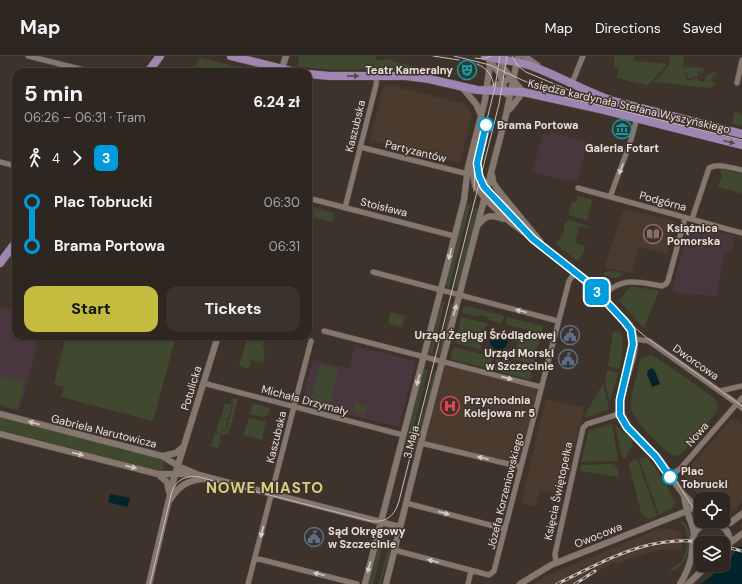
<!DOCTYPE html>
<meta charset="utf-8">
<style>
:root{--surface:#2e2620;--page:#3a322d;--text:#f1f3f6;--muted:#a7a5a5;--line:#49433e;--accent:#c4bc3e}
body{margin:0;font-family:"DM Sans",sans-serif;background:var(--page);color:var(--text);height:100vh;display:flex;flex-direction:column;font-size:15px;white-space:nowrap}
*{box-sizing:border-box;margin:0}
p{font-size:13px;color:var(--muted)}
.icon{flex:none;width:22px;height:22px;fill:none;stroke:currentColor;stroke-width:2;stroke-linecap:round;stroke-linejoin:round}
.map{position:relative;flex:1;overflow:hidden}
.details{position:absolute;left:12px;top:12px;width:300px;height:272px;display:flex;flex-direction:column;background:var(--surface);border-radius:12px;box-shadow:0 1px 3px #0004,0 0 0 1px var(--line)}
.details>*{flex:none}
.badge{padding:0 8px;border-radius:6px;font-size:14px;line-height:26px}
.controls{position:absolute;left:694px;top:436px;display:grid;gap:8px}
.controls a{display:grid;place-items:center;width:36px;height:36px;border-radius:8px;background:var(--surface);box-shadow:0 1px 3px #0004,0 0 0 1px var(--line);font-size:20px}
.map>.badge{position:absolute;translate:-50% -50%;box-shadow:0 0 0 2px #fff}
.legs{display:flex;align-items:center;gap:6px;height:44px;padding:0 12px;font-size:13px}
.legs p{margin-inline-start:auto}
.head{display:flex;align-items:center;justify-content:space-between;height:68px;padding:0 12px}
h1{font-size:22px;font-weight:700;line-height:30px}
.cta{display:flex;gap:8px;margin-top:auto;padding:8px 12px}
.cta a{flex:1;height:46px;border-radius:12px;background:var(--accent);color:#111;font-size:16px;font-weight:700;line-height:46px;text-align:center}
.cta a+a{background:var(--page);color:var(--text)}
ul{padding:0 12px;list-style:none}
li{display:flex;align-items:center;gap:14px;height:44px;font-size:15px}
li i{display:grid;place-items:center;width:6px;height:100%;margin:0 5px;background:currentColor}
li i::after{content:'';width:10px;height:10px;margin:-5px;border:3px solid;border-radius:50%;background:var(--surface)}
li p{margin-inline-start:auto}
li:first-child i{background:linear-gradient(#0000 50%,currentColor 0)}
li:last-child i{background:linear-gradient(currentColor 50%,#0000 0)}
header{display:flex;align-items:center;gap:24px;box-sizing:border-box;height:56px;padding:0 20px;background:var(--surface);border-bottom:1px solid var(--line)}
header strong{font-size:19px}
nav{display:flex;gap:22px;margin-inline-start:auto;font-size:14px}
.map>svg:first-child{display:block}
</style>
<header>
<strong>Map</strong>
<nav><a>Map</a><a>Directions</a><a>Saved</a></nav>
</header>
<div class="map">
<svg width="742" height="528" viewBox="0 0 742 528">
<rect width="100%" height="100%" fill="#3e332b"/>
<path fill="#4b3b2f" d="M389,29L464,48L472,59L460,107L372,85L370,83L383,32Z
M624,153L675,165L667,198L638,191L632,217L604,212Z
M443,308L539,333L519,409L423,385Z
M546,343L584,352L563,440L540,434L536,451L521,447Z
M730,364L739,365L742,370V446L723,465V443H702L686,426L685,416Z
M661,472L675,474L681,477L682,481V493H666L647,497L616,508L615,506L602,513L578,528H534L548,519Z"/>
<path fill="#493740" d="M551,76L588,87L577,125L567,122L565,125L532,115L543,78L550,80Z
M691,169L735,180L731,196L725,195L717,240L685,238L672,234L689,170Z
M0,251L16,255V280H40L19,355L0,350Z
M355,290L416,305L399,371L302,347L313,304L349,313Z"/>
<path fill="#414830" d="M299,0H375L376,4L391,3L392,5L432,15V18C387,9 342,18 298,10Z
M615,0H634V5L666,8L665,11L648,29H646L617,22L619,12L613,11Z
M670,0H684L683,9L684,13L686,11L704,12L702,18L700,15L697,17L699,19L698,20L688,23L687,16L681,17H685L687,25L697,22L700,26H703L705,24L706,19L716,16V19H713L712,26H715L714,30L710,32L654,26L669,10Z
M197,1L242,12L241,16H190L200,4Z
M735,55L742,59V70L732,68Z
M721,113L742,118V137L717,131L722,121L720,116Z
M578,140L592,144L587,164L568,159L572,145L576,146Z
M467,148L470,149L449,232L446,230V226Z
M308,150L334,157L332,166L308,160Z
M475,151L478,153L458,232L454,233Z
M569,164L591,171L590,172L579,170L575,187L585,190L584,196L578,205L555,188L563,179L565,168Z
M610,215L623,217V219L615,222L603,219L605,216Z
M631,230L659,235L644,272L619,245Z
M442,245L445,246L432,299L430,298L429,295Z
M451,248H453L441,298L437,300Z
M466,250L504,260L502,266L500,267L487,263L488,261L480,259L479,261L463,257L462,255L464,251Z
M391,256L405,260L402,271L388,268Z
M461,261L489,268C480,275 478,284 482,294L455,287Z
M507,261L543,270L542,276L540,277L516,271L514,272L513,270L506,268Z
M517,275L540,282L533,308L509,302C518,294 519,286 517,275Z
M613,276H620C626,289 622,300 619,313L608,310Z
M66,280H176L153,365L61,341L64,331L54,328Z
M248,280H265L263,290L265,295L263,307L251,304L249,313L239,310Z
M455,291L491,301L492,303L490,313L450,303L453,293Z
M650,299H652L689,324L716,344L718,352L715,358L682,397L677,400L671,399C659,388 631,365 631,348C631,337 638,314 641,302Z
M498,303L531,311V317L532,320L531,324L493,314L496,304Z
M320,309L338,313L329,350L310,346Z
M424,313L428,314L408,394L404,393Z
M607,314L618,317L610,347L605,326Z
M434,315L436,316L415,396L413,395Z
M0,320L24,326L18,353L0,348Z
M603,328L609,352L608,354L587,361L584,360Z
M233,342L238,343L230,373L227,379L221,378L219,384H221L218,392L207,389H211L215,377L219,378L227,373L233,348V346L230,347Z
M225,347L232,349L228,363L221,361Z
M253,347L270,352L268,359L262,361L250,358Z
M355,347L367,350L365,358L353,355Z
M0,361L163,403L165,404L162,415L0,374Z
M220,362L228,364L226,372L219,377L216,376Z
M249,362L266,366L262,384L244,379Z
M612,368L618,403L617,405L581,406L589,374Z
M615,368L633,385L632,390L625,402H622Z
M647,401L663,423L675,446L673,451L659,459L639,402Z
M637,403L657,460L651,463L646,462L641,456L629,409L630,406Z
M613,408L618,412L619,421L580,415L581,409Z
M679,465C698,465 690,517 669,515L681,506L686,496L687,476L684,470Z
M381,481L385,482L373,528H369Z
M390,484H393L381,528H379Z"/>
<path fill="#03242b" d="M490 285a9 9 0 1 1 18 0a9 9 0 1 1-18 0Z
M652,312L655,315L660,328L652,331L647,318L648,314Z
M110,438L130,442L128,450L126,451L108,446Z
M738,491H742V528H701L729,505Z"/>
<g fill="none" stroke-linecap="round" stroke-linejoin="round">
<g stroke="#5c524b" stroke-width="6">
<path id="minor" d="M28,0L92,16
M572,27L583,0
M737,27L742,4
M360,91L468,118
M0,106L16,110
M578,132L742,177
M610,141L630,87L637,62
M308,142L454,180
M345,152L376,29L377,19
M692,163L709,112C718,107 732,112 742,114
M373,216L558,265
M603,239C624,220 637,226 662,230L666,228L668,225L685,162
M324,275L541,331
M635,283L649,285L735,346L742,352
M203,327L403,379
M720,335L742,330
M421,387L521,411
M671,419L681,412L742,342
M406,447L505,473
M394,494L489,519L494,515L569,225L576,215
M255,502L357,528
M556,507L555,498L583,372L587,368L622,357
M248,528L311,285
M468,528L471,515"/>
</g>
<g stroke="#5c524b" stroke-width="7">
<path id="tertiary" d="M524,0L537,9
M499,1L504,13L523,36L510,53
M489,4L500,18L506,38
M281,16L286,0
M461,30L476,48L481,59
M488,34L507,24
M472,112L475,129L485,143L509,165L586,223L630,269C646,295 617,328 621,355C625,374 649,390 661,405C669,415 676,431 685,440C690,446 696,449 701,455
M492,119L493,126L498,134L540,185
M479,168C486,158 494,159 504,163
M0,358L162,400L180,411L199,419L400,471
M0,378L158,418H192
M163,400L176,397L183,391
M159,419L167,426L169,436
M684,440L687,455L693,472L694,479
M170,444C178,430 189,423 205,423
M719,468L730,467L742,458
M693,495L696,502L701,506
M723,495L731,486L742,478
M149,528L174,422L218,280
M365,528L464,144L468,111L485,44L491,0
M386,528L421,387L506,59L518,0
M520,528L551,509L687,455L696,450
M680,528C685,520 689,511 691,502C693,494 691,481 696,475C709,460 735,470 728,489
M688,528L708,509"/>
</g>
<g stroke="#5c524b" stroke-width="9">
<path id="primary" d="M231,0L295,16
M485,0C501,4 518,5 534,11C561,21 586,36 613,45L742,78
M148,16L160,0
M308,18L330,20H406L429,23L477,34L523,36L600,53L742,89
M0,207L16,186"/>
</g>
<use href="#minor" stroke="#84776e" stroke-width="5"/>
<use href="#tertiary" stroke="#84776e" stroke-width="6"/>
<use href="#primary" stroke="#9f85b1" stroke-width="8"/>
<path stroke="#c7bfb9" stroke-width="1" d="M433,0L459,4
M454,0L490,9L522,24L568,42L596,48L742,84
M512,0L518,10L526,16L590,43
M475,2L483,3L491,0
M477,8C487,12 493,20 494,31
M482,118L488,132L528,175L589,224L631,268L635,278L636,287L623,341L622,350L624,360L630,370L662,403L701,464
M474,135L475,112L495,31L500,0
M634,271L647,282L742,350
M150,528L172,435C177,423 187,419 199,421L371,465C387,467 395,459 399,445L499,48L507,0"/>
<g stroke="#c7bfb9" stroke-width="3">
<path id="rail" d="M723,490L742,495
M557,528C609,503 650,477 710,487
M575,528L595,515"/>
</g>
<use href="#rail" stroke="#3e332b" stroke-width="1.5" stroke-dasharray="4.5" stroke-linecap="butt"/>
</g>
<defs><path id="oneway-solid" d="M-6-.8H1V-3.2L6.5 0L1 3.2V.8H-6Z"/></defs>
<g fill="#56484c">
<use href="#oneway-solid" transform="translate(353 20) rotate(-1)"/>
<use href="#oneway-solid" transform="translate(729 86) rotate(14)"/>
</g>
<g fill="#d4cbc5">
<use href="#oneway-solid" transform="translate(621 113) rotate(111)"/>
<use href="#oneway-solid" transform="translate(450 198) rotate(104)"/>
<use href="#oneway-solid" transform="translate(455 254) rotate(-75)"/>
<use href="#oneway-solid" transform="translate(521 255) rotate(-165)"/>
<use href="#oneway-solid" transform="translate(507 322) rotate(15)"/>
<use href="#oneway-solid" transform="translate(418 324) rotate(105)"/>
<use href="#oneway-solid" transform="translate(34 367) rotate(-165)"/>
<use href="#oneway-solid" transform="translate(78 398) rotate(14)"/>
<use href="#oneway-solid" transform="translate(483 402) rotate(-166)"/>
<use href="#oneway-solid" transform="translate(131 411) rotate(14)"/>
<use href="#oneway-solid" transform="translate(444 457) rotate(15)"/>
<use href="#oneway-solid" transform="translate(262 476) rotate(105)"/>
<use href="#oneway-solid" transform="translate(433 505) rotate(-165)"/>
<use href="#oneway-solid" transform="translate(369 511) rotate(105)"/>
<use href="#oneway-solid" transform="translate(319 518) rotate(-166)"/>
</g>
<g fill="none" stroke-linecap="round" stroke-linejoin="round">
<g stroke="#fff" stroke-width="9">
<path id="line-1" d="M486,69L477,107L479,120L484,131L533,183L590,228L625,266L631,274L633,288L620,344V359L627,371L656,401L670,421"/>
</g>
<use href="#line-1" stroke="#009cdd" stroke-width="6"/>
</g>
<defs>
<g id="theatre-ring" transform="scale(1)"><circle r="9.5" fill="#3e332b" stroke="#0f9aa8" stroke-width="1.5"/><path d="M-5-5.5Q0-4 5-5.5V0Q5 5 0 6Q-5 5-5 0ZM-3.3-2.5H-1v1.5H-3.3ZM1-2.5H3.3v1.5H1ZM-2.8 1Q0 5.5 2.8 1Z" fill="#0f9aa8"/></g>
<g id="museum-ring" transform="scale(1)"><circle r="9.5" fill="#3e332b" stroke="#0f9aa8" stroke-width="1.5"/><path d="M0-6L6-3V-2H-6V-3ZM-5-1h2V3h-2ZM-1-1h2V3h-2ZM3-1h2V3H3ZM-6 4H6V6H-6Z" fill="#0f9aa8"/></g>
<g id="library-ring" transform="scale(1)"><circle r="9.5" fill="#3e332b" stroke="#8d6e63" stroke-width="1.5"/><path d="M-6-4Q-3-5.5-.7-3.5V5Q-3 3-6 4ZM6-4Q3-5.5 .7-3.5V5Q3 3 6 4Z" fill="#8d6e63"/></g>
<g id="civic-ring" transform="scale(1)"><circle r="9.5" fill="#3e332b" stroke="#5c6f8a" stroke-width="1.5"/><path d="M-.6-6.5H3V-4.5H.6V-3L4-1V1h2V6H-6V1h2V-1L-.6-3ZM-1.2 2.5V6h2.4V2.5Z" fill="#5c6f8a"/></g>
<g id="hospital-ring" transform="scale(1)"><circle r="9.5" fill="#3e332b" stroke="#e0444e" stroke-width="1.5"/><path d="M-5-5h3v3.5h4V-5h3V5h-3V1.5h-4V5h-3Z" fill="#e0444e"/></g>
</defs>
<g fill-rule="evenodd">
<use href="#theatre-ring" x="467" y="14"/>
<use href="#museum-ring" x="622" y="73"/>
<use href="#library-ring" x="653" y="178"/>
<use href="#civic-ring" x="570" y="279"/>
<use href="#civic-ring" x="568" y="303"/>
<use href="#hospital-ring" x="450" y="350"/>
<use href="#civic-ring" x="314" y="481"/>
</g>
<g fill="#fff" stroke="#009cdd" stroke-width="2">
<circle cx="486" cy="69" r="7"/>
<circle cx="670" cy="421" r="7"/>
</g>
<g text-anchor="middle" stroke-width="3" stroke-linejoin="round" paint-order="stroke">
<g font-size="11" font-weight="bold" fill="#e8e0db" stroke="#3e332b" text-anchor="end">
<text x="453" y="18">Teatr Kameralny</text>
<text x="622" y="96" text-anchor="middle">Galeria Fotart</text>
<text x="667" y="176" text-anchor="start">Książnica<tspan x="667" dy="13">Pomorska</tspan></text>
<text x="556" y="283">Urząd Żeglugi Śródlądowej</text>
<text x="554" y="301">Urząd Morski<tspan x="554" dy="13">w Szczecinie</tspan></text>
<text x="464" y="348" text-anchor="start">Przychodnia<tspan x="464" dy="13">Kolejowa nr 5</tspan></text>
<text x="328" y="479" text-anchor="start">Sąd Okręgowy<tspan x="328" dy="13">w Szczecinie</tspan></text>
</g>
<g font-size="11" fill="#e8e0db" stroke="#3e332b">
<text transform="translate(629 50) rotate(13)" y="4">Księdza kardynała Stefana Wyszyńskiego</text>
<text transform="translate(355 70) rotate(-76)" y="4">Kaszubska</text>
<text transform="translate(416 95) rotate(14)" y="4">Partyzantów</text>
<text transform="translate(663 145) rotate(15)" y="4">Podgórna</text>
<text transform="translate(384 151) rotate(14)" y="4">Stoisława</text>
<text transform="translate(696 306) rotate(35)" y="4">Dworcowa</text>
<text transform="translate(191 332) rotate(-73)" y="4">Potulicka</text>
<text transform="translate(305 344) rotate(15)" y="4">Michała Drzymały</text>
<text transform="translate(104 375) rotate(14)" y="4">Gabriela Narutowicza</text>
<text transform="translate(697 378) rotate(-49)" y="4">Nowa</text>
<text transform="translate(276 381) rotate(-76)" y="4">Kaszubska</text>
<text transform="translate(411 386) rotate(-76)" y="4">3 Maja</text>
<text transform="translate(505 435) rotate(-76)" y="4">Józefa Korzeniowskiego</text>
<text transform="translate(558 435) rotate(-78)" y="4">Księcia Świętopełka</text>
<text transform="translate(598 479) rotate(-22)" y="4">Owocowa</text>
</g>
<g font-size="11" font-weight="bold" fill="#e8e0db" stroke="#3e332b" text-anchor="start">
<text x="497" y="73">Brama Portowa</text>
<text x="681" y="419">Plac<tspan x="681" dy="13">Tobrucki</tspan></text>
</g>
<g font-size="15" font-weight="bold" letter-spacing="1" fill="#d6d284" stroke="#3e332b">
<text x="265" y="437">NOWE MIASTO</text>
</g>
</g>
</svg>
<div class="controls">
<a><svg class="icon" aria-label="locate" viewBox="0 0 24 24"><circle cx="12" cy="12" r="6"/><path d="M12 2v4M12 18v4M2 12h4M18 12h4"/></svg></a>
<a><svg class="icon" aria-label="layers" viewBox="0 0 24 24"><path d="M12 4l9 5-9 5-9-5zM3 14l9 5 9-5"/></svg></a>
</div>
<b class="badge" style="left:597px;top:236px;background:#009cdd;color:#fff">3</b>
<section class="details">
<div class="head"><div><h1>5 min</h1><p>06:26 – 06:31 · Tram</p></div><b>6.24 zł</b></div>
<div class="legs"><svg class="icon" aria-label="walk" viewBox="0 0 24 24"><circle cx="13" cy="4" r="2"/><path d="M13 8l-2 6 4 7M11 14l-3 7M7 12l3-4h3l4 4"/></svg>4<svg class="icon" aria-label="forward" viewBox="0 0 24 24"><path d="M9 5l7 7-7 7"/></svg><b class="badge" style="background:#009cdd;color:#fff">3</b></div>
<ul>
<li><i style="color:#009cdd"></i><b>Plac Tobrucki</b><p>06:30</p></li>
<li><i style="color:#009cdd"></i><b>Brama Portowa</b><p>06:31</p></li>
</ul>
<div class="cta"><a>Start</a><a>Tickets</a></div>
</section>
</div>
